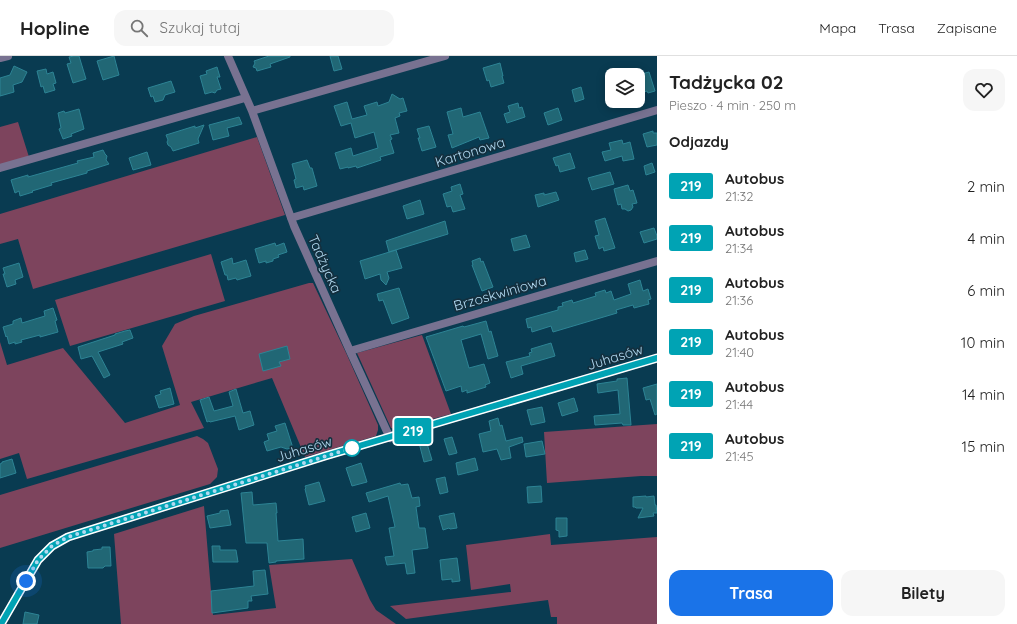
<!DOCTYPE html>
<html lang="pl">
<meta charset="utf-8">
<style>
:root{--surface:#fff;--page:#f6f6f6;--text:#222;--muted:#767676;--line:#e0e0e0;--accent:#1a73e8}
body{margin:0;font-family:Quicksand,sans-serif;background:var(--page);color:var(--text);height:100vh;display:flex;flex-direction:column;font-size:15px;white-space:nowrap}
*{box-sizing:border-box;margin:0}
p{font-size:13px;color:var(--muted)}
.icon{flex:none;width:22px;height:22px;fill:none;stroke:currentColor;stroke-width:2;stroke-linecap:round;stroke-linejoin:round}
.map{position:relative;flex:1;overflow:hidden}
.details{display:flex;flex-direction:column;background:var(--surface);width:360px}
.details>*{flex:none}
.badge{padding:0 8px;border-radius:3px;font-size:14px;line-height:26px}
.buttons{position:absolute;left:605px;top:12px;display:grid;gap:8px}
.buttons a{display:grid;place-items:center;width:40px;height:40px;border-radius:8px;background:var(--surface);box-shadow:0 2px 10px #0003;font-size:20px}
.you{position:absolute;width:20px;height:20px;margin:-10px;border:3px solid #fff;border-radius:50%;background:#1a73e8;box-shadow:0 0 0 6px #1a73e833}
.map>.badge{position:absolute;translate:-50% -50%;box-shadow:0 0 0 2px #fff}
h2{padding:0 12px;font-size:15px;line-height:36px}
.round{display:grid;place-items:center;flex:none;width:42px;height:42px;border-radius:12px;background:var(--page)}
.head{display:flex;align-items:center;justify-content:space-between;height:68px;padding:0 12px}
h1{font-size:19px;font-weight:700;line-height:30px}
.action{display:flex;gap:8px;margin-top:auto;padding:8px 12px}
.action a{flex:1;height:46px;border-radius:12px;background:var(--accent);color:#fff;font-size:16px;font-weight:700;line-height:46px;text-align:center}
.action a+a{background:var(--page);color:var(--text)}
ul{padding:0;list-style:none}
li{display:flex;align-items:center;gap:12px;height:52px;padding:0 12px}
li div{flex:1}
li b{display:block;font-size:15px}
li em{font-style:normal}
li .badge{min-width:44px;font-weight:700;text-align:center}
header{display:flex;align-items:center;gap:24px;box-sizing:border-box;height:56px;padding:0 20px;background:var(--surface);border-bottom:1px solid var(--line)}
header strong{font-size:19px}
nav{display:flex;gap:22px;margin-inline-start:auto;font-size:14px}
.search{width:280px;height:36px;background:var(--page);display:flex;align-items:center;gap:10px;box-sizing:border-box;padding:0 14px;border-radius:12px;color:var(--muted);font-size:15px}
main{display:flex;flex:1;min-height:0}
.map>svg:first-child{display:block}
</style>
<header>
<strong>Hopline</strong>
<div class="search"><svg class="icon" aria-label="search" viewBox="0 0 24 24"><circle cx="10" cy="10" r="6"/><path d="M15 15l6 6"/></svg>Szukaj tutaj</div>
<nav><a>Mapa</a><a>Trasa</a><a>Zapisane</a></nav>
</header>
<main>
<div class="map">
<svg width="657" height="568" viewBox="0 0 657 568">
<rect width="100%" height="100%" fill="#093b51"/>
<path fill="#7d445d" d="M18,66L29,101L0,109V71Z
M257,81L285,159L33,233L18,183L0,188V158Z
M211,198L225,245L70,290L55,244Z
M309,227H313L347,299L378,369V374L376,380L305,401L272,322L191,346L204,372L27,423L19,397L0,403V286L7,309L63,292L125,367L180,349L162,290L175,268L194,260Z
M422,279L451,358L395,373L391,372L357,297Z
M657,368V420H641L547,427L544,376Z
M197,380L203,383L208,387L218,413L217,421L210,428L0,492V439Z
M204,450L213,559L276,552L269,509L352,503L370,544L376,554L396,568H121L114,478Z
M550,478L551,489L657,481V568H557V561H551L548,544L406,563L390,550L511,536L510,528L471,534L466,489Z"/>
<path fill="#216775" stroke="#2d8495" d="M74,0H79L86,23L73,27L67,8L71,7L69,1Z
M114,0L119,19L103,24L97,5Z
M269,0H290V1L270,8L271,11L257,15L256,12L253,11L255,7L254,5Z
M330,0H338L342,13L334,15Z
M500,7L503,20H502L504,27L491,31L489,24L487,25L483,12Z
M14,10L27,16L22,26L13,29L14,36L0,40V22L10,19Z
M217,11L220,21H217L221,33L217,34L215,37L212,36L205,38L200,20L207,18L206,15Z
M46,13L47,18L53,16L56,27L53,28L55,34L45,37L43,30L41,31L37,15Z
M649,16L655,35L648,37L647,35L638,38V19Z
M171,25L175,36L165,39L163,44L155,46L153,40L151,41L148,32Z
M581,31L584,43L575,46L572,34Z
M392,38L400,43L403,42L407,55L399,57L400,60L395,62L399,77L390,79L392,83L390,84L394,97L380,101L381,104L357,112L356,110L348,112V111L340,113L335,97L351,92L353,100L378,92L374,76L355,82L351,67L341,70L334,50L347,46L352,63L367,59L364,50L377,46L378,50L389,46Z
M518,47L519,52L522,51L525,61L507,67L504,58L510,56L508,50Z
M461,52L463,61L480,56L489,82L480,84L479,81L452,92L448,79L453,78L447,56Z
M558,52L562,64L548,69L544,57Z
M79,53L84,73L71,78L72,80L63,83L59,73L61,72L58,57L64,55L65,57Z
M239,61L242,68L227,72L229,80L213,84L209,69Z
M204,69L198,83L199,87L173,95L171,91L168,89L167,86L168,84L166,79L195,70V72Z
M429,70L436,91L422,95L418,82H420L417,73Z
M653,75V77H657V89L647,91L643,78Z
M622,84L623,88L630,86L634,103L623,105L622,100L605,105L602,96L611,94L609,87Z
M103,94L105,98L107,100L106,104L109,108L87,115V117L51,127L52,129L32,135L33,136L20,140L19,135L15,137L11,124L28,119V121L78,107L77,105L94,101L93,97Z
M147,96L151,109L133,114L129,102Z
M570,97L575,112L560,116L558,109L556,110L553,102Z
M307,104L310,112H312L317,130L304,134L303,130L296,132L294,124L296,123L292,108Z
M652,107L655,116L646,119L644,110Z
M610,116L614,128L592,134L588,122Z
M460,128L463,138L460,139L465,153L453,156L451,150L447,151L443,138L452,135L451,131Z
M628,129L630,135L633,134L637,147L632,148L633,151L631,154L628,155L625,153H622L621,148L618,149L614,133Z
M556,136L559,144L538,151L535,139L544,137V139Z
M420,144L424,158L407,163L403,150Z
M605,162L615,192L604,195L603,191L599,193L595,180L599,179L595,165Z
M445,165L448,178L389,196L386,185Z
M654,172L657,180V183L644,187L640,176Z
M526,179L530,191L514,195L511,183Z
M275,187L276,190L284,187L287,196L278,199L279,201L273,203V205L266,207V205L259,207L255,193Z
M396,194L402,212L387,216L389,222L386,229L381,224L380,218L365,223L360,205Z
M585,194L588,203L576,206L574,197Z
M232,202L233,208L246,204L251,220L237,224L236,222L228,224L227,219H225L221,206Z
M480,202L481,206L483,205L493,231L482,235L472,209H473L472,205Z
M19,207L23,221L15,224L16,228L7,231L3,218H5L3,212Z
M640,224L643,235L648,233L651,243L648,244L649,248L634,252L633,249L616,254L617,257L553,276L551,270L532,276L531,271L528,272L526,263L558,254V251L563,250L562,247L572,244L573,247L596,240L595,237L605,234L606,237L611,235L614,244L631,238L628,228Z
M399,232L409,262L392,268L383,244L379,245L377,238Z
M53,252L57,264L55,265L58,276L40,281V279L21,284L22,286L15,288V286L9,288L7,280L6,281L3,271L13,268V265L21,262L22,267L45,260L44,255Z
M486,265L489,276L491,275L498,300L488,303L481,278L461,284L469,312L484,308L490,327L485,329L486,331L467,337V334L462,336L461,330L446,335L426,281L463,270L464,271Z
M130,274L133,282L122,286L123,288L98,296L110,319L104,322L92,300L81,303L78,291L115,279V278L125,275Z
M551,287L555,300L521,310L523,318L511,322L506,306L530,300L529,297L532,296L531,293Z
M287,290L290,303L279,306L281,310L263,315L259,298Z
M627,322L631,369H623L622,367L595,369L594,360L620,358L618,334L598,337L597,328L617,325V323Z
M657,328V358L655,359L650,343L646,344L643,332Z
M170,332L174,348L159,352L155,340L161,338L160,335Z
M236,333L243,357L250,355L254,369L239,374L235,360L210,366L209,365L207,366L200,344L209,341L214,355L233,350L229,336Z
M574,342L578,355L562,360L558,347Z
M542,351L545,366L531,369L527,354Z
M498,362L500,370L502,369L506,385L522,381L523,386L509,391L511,402L501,404L497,393L483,396L479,378L491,375L489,365Z
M285,367L292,389L291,392L287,393L281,391L267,395L264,386L269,384L267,378L277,375L275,370Z
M425,381L432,404L424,406L418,383Z
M452,381L457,397L449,399L444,383Z
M542,385L545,398L526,401L524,388Z
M475,402L478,414L458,419L456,407Z
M12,403L16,417L0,422V408L2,407V406Z
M361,407L367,426L352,430L346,412Z
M445,421L448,436L440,438L436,423Z
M319,426L325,445L309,449L305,433L306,432L305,430Z
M400,427L401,429L408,428L412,442L419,441L420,450L416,451L419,472H425L428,492L412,494L415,517L407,518L405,507L387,509L385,501L394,500L389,472L395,471L388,440L369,446L366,437Z
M541,430L542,446L528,447L527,431Z
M252,436L253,449L276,447L277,457H276L278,485L303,483L304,503L276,505V506L269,507L267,487H246L241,437Z
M646,440V441L654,440L655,449H656L657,457H653L654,460L638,462L643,452H636L635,451H633V441Z
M228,454L231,469L210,472L207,460L220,457V455Z
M366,457L370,472L356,476L352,461Z
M454,457L457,472L450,473L449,472L443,474L439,460Z
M556,462H567V480L559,481V475L556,474Z
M212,490H220V494H236L238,506H213Z
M102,491H110L111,510H105L103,512H88L87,496L93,495V494L102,493Z
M457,502L460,525L452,526V523L442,524L440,504Z
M265,514L268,538L251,540L252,545H248V552L212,557L211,535L254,530L253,515Z
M25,556L39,559L37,568H23Z"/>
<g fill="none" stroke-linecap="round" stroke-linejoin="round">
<path stroke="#787291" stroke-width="8" d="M228,0L252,55L294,170L350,295L390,382
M0,2L8,0
M252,55L445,0
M0,112L245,42
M291,162L657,54
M350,295L657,205"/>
<path stroke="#787291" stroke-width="8" d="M1,568L38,504L52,490L68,481L325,400L657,302"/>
</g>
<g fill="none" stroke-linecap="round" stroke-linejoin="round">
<g stroke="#fff" stroke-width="9">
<path id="line" d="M1,568L38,504L52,490L68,481L325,400L657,302"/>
</g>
<use href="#line" stroke="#00a3b4" stroke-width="6"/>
<path stroke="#b1d9f0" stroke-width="4" stroke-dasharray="0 7.2" d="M26,525L38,504L52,490L68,481L352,392"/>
</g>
<circle fill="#fff" stroke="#00a3b4" stroke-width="2" cx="352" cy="392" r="8"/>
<g text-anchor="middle" stroke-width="3.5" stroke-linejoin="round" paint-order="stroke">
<g font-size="14" fill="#b1d9f0" stroke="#142f3e">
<text transform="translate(470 96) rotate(-17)" y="5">Kartonowa</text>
<text transform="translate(325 208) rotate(66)" y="5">Tadżycka</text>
<text transform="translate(500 237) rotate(-16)" y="5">Brzoskwiniowa</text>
<text transform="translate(615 301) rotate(-17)" y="5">Juhasów</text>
<text transform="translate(304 393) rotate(-17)" y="5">Juhasów</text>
</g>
</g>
</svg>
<div class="buttons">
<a><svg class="icon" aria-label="layers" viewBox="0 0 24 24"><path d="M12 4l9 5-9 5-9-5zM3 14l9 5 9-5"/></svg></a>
</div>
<div class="you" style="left:26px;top:525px"></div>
<b class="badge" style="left:413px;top:375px;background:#00a3b4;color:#fff">219</b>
</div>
<section class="details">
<div class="head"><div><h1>Tadżycka 02</h1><p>Pieszo · 4 min · 250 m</p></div><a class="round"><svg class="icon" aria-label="heart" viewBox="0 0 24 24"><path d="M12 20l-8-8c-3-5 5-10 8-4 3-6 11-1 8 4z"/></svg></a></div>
<h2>Odjazdy</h2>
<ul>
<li><span class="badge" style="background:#00a3b4;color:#fff">219</span><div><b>Autobus</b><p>21:32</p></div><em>2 min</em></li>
<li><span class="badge" style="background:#00a3b4;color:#fff">219</span><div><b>Autobus</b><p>21:34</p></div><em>4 min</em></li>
<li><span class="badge" style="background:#00a3b4;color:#fff">219</span><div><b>Autobus</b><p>21:36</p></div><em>6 min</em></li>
<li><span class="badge" style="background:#00a3b4;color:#fff">219</span><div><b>Autobus</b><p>21:40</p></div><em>10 min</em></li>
<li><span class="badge" style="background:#00a3b4;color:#fff">219</span><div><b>Autobus</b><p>21:44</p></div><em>14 min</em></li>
<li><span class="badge" style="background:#00a3b4;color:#fff">219</span><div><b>Autobus</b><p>21:45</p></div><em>15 min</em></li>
</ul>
<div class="action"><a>Trasa</a><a>Bilety</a></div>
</section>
</main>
